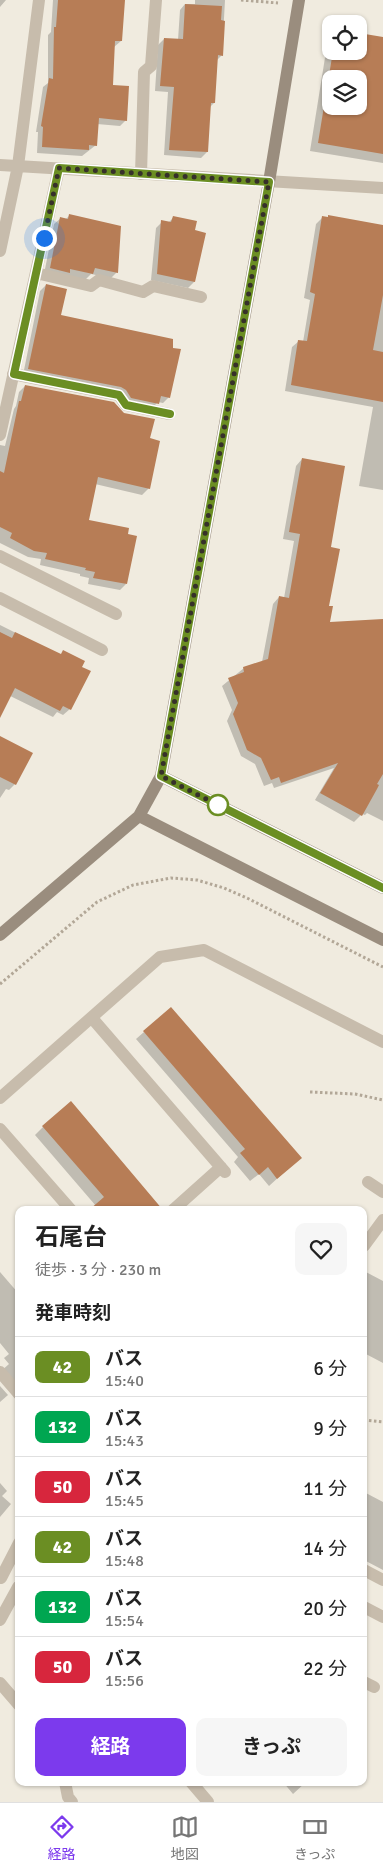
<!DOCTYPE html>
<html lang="ja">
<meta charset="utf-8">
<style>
:root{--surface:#fff;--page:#f6f6f6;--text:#222;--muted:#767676;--line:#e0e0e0;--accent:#7c3aed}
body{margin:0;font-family:Signika,"Noto Sans JP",sans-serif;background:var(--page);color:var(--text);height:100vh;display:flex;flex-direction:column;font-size:19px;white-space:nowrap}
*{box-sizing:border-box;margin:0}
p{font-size:16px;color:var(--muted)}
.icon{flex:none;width:28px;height:28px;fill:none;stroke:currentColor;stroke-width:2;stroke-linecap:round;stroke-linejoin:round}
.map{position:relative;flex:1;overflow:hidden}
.drawer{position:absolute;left:15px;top:1206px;width:352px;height:580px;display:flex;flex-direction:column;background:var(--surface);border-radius:10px;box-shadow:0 1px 4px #0004}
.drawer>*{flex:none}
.badge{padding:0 10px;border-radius:8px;font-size:18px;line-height:32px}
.buttons{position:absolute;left:322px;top:15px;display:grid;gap:10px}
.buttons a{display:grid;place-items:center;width:45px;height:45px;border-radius:10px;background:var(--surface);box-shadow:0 1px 4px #0004;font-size:25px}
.you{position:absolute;width:25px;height:25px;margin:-12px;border:4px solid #fff;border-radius:50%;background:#1a73e8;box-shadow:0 0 0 8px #1a73e833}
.map>.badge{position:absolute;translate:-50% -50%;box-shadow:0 0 0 2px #fff}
h2{padding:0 20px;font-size:19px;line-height:45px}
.round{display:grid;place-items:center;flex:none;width:52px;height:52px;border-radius:10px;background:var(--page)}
.overview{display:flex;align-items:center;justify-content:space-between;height:85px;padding:0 20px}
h1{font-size:24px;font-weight:700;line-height:38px}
.button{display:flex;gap:10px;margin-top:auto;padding:10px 20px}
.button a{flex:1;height:58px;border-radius:10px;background:var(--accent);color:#fff;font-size:20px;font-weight:700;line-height:58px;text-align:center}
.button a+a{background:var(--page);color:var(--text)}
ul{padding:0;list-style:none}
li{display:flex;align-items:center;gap:15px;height:60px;padding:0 20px;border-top:1px solid var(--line)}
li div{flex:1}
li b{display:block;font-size:19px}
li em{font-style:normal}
li .badge{min-width:55px;font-weight:700;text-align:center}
.tab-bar{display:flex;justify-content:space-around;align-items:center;height:70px;border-top:1px solid var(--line);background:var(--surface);font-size:14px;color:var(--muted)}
.tab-bar a{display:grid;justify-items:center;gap:2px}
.tab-bar .current{color:var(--accent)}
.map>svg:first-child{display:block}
</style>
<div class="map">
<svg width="383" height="1802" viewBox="0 0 383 1802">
<rect width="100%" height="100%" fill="#f0ebdf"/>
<path fill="#0003" fill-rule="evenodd" d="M0,0H6L0,7Z
M53,0H124L121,41L114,47L112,86L126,120L120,126L97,124L96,145L82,156L37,153L38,132H36L43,87L48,83V35L51,32Z
M195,0H225L222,55L217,60L214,103L210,107L207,152L201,158L164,155L168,92L155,91L158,45L164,39L178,40L180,10L185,4H195Z
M359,34L383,39V163L310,151L328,39L331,36V51H359ZM331,79H359V106H331Z
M70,215L117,272L111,278L91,274L85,280L44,274L54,224L61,218L66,219Z
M174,217L193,231L194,282L188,288L151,280L156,228L162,222L168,223Z
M323,217L383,226V490L359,486L373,407L285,391L292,347L299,341L303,342L310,300L304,298L316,224Z
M46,285L60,316L169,397L163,403L158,402L151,409L120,396L23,375L40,291Z
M25,386L149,439V488L142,495L95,484L87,521L126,584L120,590L88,584L89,578L80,576V574L40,565L41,559L28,557L0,543V445L5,446L14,409L16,406L19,392Z
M302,459L330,548L328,624L383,620V821L367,813L365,815L362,814L354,822L315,800L334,768L274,788L272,783L264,786L255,764L241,756L227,721L232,710L222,686L244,668L262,662L273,604L279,597L284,598L294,541L283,539L296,466Z
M0,625L60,655L70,709L63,715L57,712L53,717L0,691Z
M0,737L15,784L9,790L6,789L0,798Z
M144,1032L292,1165L269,1186L259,1174L250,1181L234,1162L238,1157L136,1039Z
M43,1127L147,1210H92L96,1206L35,1135Z
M364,1271L383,1281V1363L364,1353Z
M0,1272L19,1294V1387L0,1372L9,1364L4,1358L9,1354L0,1343Z
M0,1386L8,1395L0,1402Z
M0,1483L7,1491L2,1496L11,1504L0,1517Z
M364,1492L383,1502V1570L364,1560Z
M283,1782H306L293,1794Z"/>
<path fill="#b77d56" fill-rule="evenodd" d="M58,0H125L122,41H115L113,85L129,86L127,121L99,118L97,146L89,145V150L42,147L43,127L41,126L49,78L53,79L54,27H56Z
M185,4L222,6L221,20L225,21L223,56L218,55L215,103H211L208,152L169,150L174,87L160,86L164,38L183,39Z
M359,33L383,37V154L318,143L333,51H359ZM331,79H359V106H331Z
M69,214L121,226L118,273L95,268L93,274L70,269V273L50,268L60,217L68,219Z
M328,215L383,225V295L373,350L383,352V402L291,385L298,340L307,341L315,294L310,292L322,216L328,217Z
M173,216L197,221L195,230L206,233L195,282L157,274L161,220L171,222Z
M46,284L67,289L61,315L173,339V348L181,349L170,398L161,396L159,404L131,398L126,390L121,387L28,369Z
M25,385L114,402L124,413L155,419L150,438L160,441L150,489L98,477L89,520L129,528L128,534L137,536L127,584L93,578L95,572L85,570L86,568L45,559L47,553L34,551L10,538L12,533L0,527V471L4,473L19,401H21Z
M302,458L345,466L331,547L340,549L329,606H333L330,622L383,619V774L377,784L379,785L377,789L362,816L320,793L338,763L281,783L279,777L271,780L261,758L247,750L233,714L238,703L228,678L244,672L243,667L268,659L279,596L289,598L300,534L289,532Z
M0,632L12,638L15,632L61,654L63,650L85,661L82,667L91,671L71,710L63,706L60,711L15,688L0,718Z
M0,736L33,753L16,785L0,777Z
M171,1007L302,1158L277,1179L268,1167L259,1175L240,1153L245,1149L143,1031Z
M71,1101L163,1210H89L104,1197L42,1126Z"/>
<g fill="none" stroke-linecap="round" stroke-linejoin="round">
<path stroke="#b2a797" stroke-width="3" stroke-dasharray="2.5 2.5" stroke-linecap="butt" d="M241,0L278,3
M0,984L97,902L133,885L171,878L197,880L224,888L249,899L383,967
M310,1092L355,1094L383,1100
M364,1420L383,1422"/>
<path stroke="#c7bcac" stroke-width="12" d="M141,174L144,72L151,66L156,0
M36,273L91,286L99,280L143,292L153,286L201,297
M13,374L119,395L126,405L169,414
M0,435L59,168
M0,598L102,650
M92,1018L225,1172
M0,1098L160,957L204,950L383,1042
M0,1129L71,1210
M368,1182L383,1192
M173,1210L221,1167
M364,1246L383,1220
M0,1372L19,1394
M364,1570L383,1580
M1,1578L19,1543
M0,1620L18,1587
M364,1682L374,1687
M0,1683L19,1705
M65,1782L68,1797L72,1802
M191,1782L208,1802"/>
<path stroke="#c7bcac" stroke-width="12" d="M0,165L383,188
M0,251L18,166L39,0
M0,556L116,614
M364,1607L383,1617"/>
<path stroke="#9a8d7e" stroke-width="12" d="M161,776L383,888
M139,816L383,940
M0,935L139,816L161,776L269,182L299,0"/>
</g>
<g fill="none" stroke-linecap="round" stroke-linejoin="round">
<g stroke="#fff" stroke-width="11">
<path id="line" d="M170,414L126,405L119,395L14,374L59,168L269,182L161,776L383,888"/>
</g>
<use href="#line" stroke="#6b8e23" stroke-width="8"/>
<path stroke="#36302a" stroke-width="5" stroke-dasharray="0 9" d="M44,238L59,168L269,182L161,776L218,805"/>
</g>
<circle fill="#fff" stroke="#6b8e23" stroke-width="2.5" cx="218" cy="805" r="10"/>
</svg>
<div class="buttons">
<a><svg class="icon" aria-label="locate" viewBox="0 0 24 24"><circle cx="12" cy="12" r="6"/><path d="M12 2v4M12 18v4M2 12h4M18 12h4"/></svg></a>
<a><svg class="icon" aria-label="layers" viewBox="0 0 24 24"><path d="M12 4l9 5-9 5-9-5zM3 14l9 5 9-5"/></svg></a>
</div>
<div class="you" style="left:44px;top:238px"></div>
<section class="drawer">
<div class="overview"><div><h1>石尾台</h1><p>徒歩 · 3 分 · 230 m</p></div><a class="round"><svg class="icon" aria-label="heart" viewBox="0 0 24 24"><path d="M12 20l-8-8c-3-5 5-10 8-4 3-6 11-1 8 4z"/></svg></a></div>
<h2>発車時刻</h2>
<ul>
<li><span class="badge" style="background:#6b8e23;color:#fff">42</span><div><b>バス</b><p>15:40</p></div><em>6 分</em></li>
<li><span class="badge" style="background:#00a651;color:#fff">132</span><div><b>バス</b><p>15:43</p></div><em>9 分</em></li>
<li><span class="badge" style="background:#d7263d;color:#fff">50</span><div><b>バス</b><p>15:45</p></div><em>11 分</em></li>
<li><span class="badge" style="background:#6b8e23;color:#fff">42</span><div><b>バス</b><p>15:48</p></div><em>14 分</em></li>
<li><span class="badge" style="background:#00a651;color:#fff">132</span><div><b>バス</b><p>15:54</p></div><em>20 分</em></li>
<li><span class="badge" style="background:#d7263d;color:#fff">50</span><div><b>バス</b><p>15:56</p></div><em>22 分</em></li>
</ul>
<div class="button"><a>経路</a><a>きっぷ</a></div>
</section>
</div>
<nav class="tab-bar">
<a class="current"><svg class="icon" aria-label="directions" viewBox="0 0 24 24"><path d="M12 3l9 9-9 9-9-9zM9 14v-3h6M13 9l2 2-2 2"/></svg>経路</a>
<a><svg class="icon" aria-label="map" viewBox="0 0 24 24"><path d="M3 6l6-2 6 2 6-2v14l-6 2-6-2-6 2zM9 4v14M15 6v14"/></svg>地図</a>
<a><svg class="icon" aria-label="tickets" viewBox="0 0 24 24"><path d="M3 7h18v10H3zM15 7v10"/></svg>きっぷ</a>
</nav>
